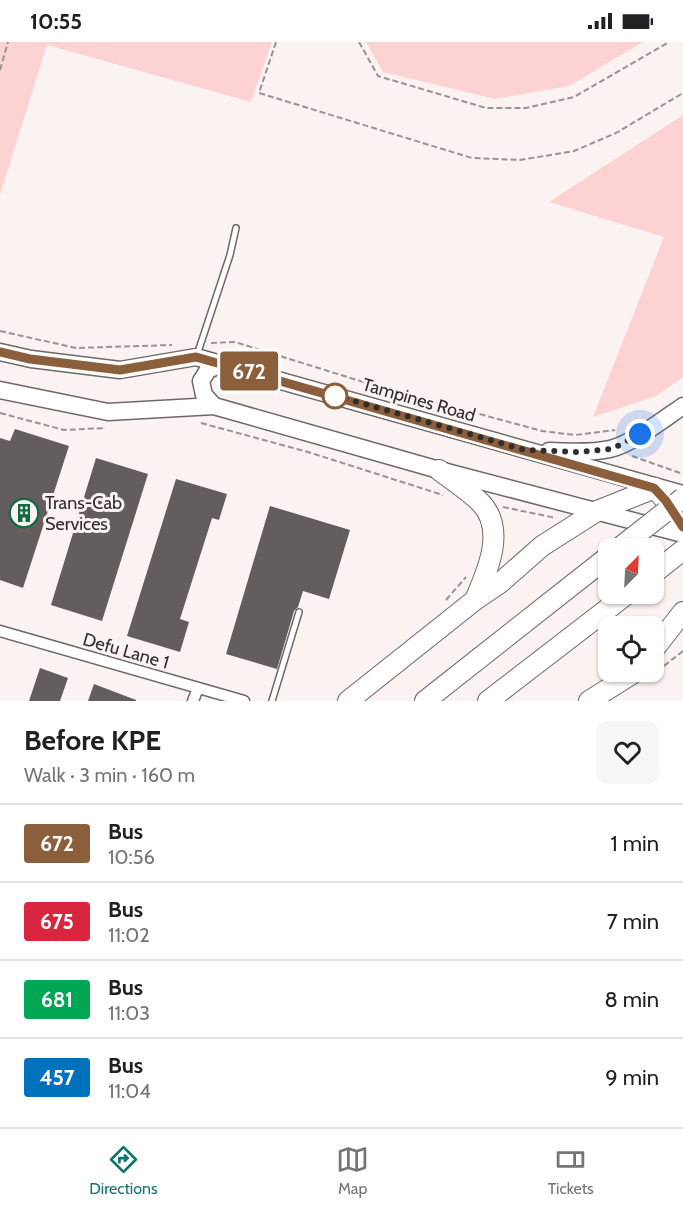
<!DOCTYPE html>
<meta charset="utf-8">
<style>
:root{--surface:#fff;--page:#f6f6f6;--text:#202124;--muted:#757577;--line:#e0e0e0;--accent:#0f766e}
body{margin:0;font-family:Cabin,sans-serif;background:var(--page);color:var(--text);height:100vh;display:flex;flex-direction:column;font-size:22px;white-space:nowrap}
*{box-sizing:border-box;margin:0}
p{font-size:20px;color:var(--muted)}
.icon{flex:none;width:33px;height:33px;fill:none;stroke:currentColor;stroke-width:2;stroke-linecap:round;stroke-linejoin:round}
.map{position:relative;height:659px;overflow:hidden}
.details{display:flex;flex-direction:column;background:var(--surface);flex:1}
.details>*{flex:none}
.badge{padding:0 12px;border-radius:4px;font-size:21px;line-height:39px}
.needle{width:39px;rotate:24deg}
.controls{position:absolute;left:598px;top:496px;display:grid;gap:12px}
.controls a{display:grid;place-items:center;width:66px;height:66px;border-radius:12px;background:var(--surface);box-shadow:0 2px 4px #0004;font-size:30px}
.you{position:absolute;width:30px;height:30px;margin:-15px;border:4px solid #fff;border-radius:50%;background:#1a73e8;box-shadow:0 0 0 9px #1a73e833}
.map>.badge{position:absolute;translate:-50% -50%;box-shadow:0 0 0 3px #fff}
.round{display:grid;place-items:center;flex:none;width:63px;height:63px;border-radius:12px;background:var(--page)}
.overview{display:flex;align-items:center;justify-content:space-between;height:102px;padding:0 24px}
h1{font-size:28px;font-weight:700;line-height:45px}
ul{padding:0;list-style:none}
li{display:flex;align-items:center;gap:18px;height:78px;padding:0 24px;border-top:2px solid var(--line)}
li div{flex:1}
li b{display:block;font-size:22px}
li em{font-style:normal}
li .badge{min-width:66px;font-weight:700;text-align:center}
.status{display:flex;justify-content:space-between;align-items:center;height:42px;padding:0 30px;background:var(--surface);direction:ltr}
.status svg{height:16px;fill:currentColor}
.tabs{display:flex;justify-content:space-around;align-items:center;height:84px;border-top:2px solid var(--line);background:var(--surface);font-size:16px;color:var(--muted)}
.tabs a{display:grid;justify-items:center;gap:3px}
.tabs .selected{color:var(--accent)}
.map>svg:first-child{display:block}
</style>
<div class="status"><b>10:55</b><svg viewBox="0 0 49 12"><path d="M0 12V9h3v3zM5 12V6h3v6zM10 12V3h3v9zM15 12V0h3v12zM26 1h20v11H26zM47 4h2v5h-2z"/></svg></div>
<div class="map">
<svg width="683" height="659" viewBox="0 0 683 659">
<rect width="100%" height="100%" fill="#fbf2f2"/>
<path fill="#fdd2d3" d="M0,0H272L251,60L47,3L0,153Z
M366,0H643L569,44L495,57L383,30Z
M683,73V335L656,354L593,375L664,195L549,160Z"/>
<path fill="#645d5d" d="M15,387L69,404L23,546L0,538V396L10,399Z
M96,416L148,432L102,579L51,563Z
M176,437L227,452L219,478L212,476L180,577L189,580L180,610L127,594Z
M270,464L350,488L329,557L303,549L298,565L294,569L277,627L226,612Z
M40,626L68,636L60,659H29Z
M94,642L136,658V659H88Z"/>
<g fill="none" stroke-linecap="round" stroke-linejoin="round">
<g stroke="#6f6868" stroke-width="8">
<path id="lane" d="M197,313L230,213L236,186
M272,659L299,570"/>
</g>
<g stroke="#6f6868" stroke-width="13">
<path id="street" d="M0,589L244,659
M193,659L198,646"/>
</g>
<g stroke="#6f6868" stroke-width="19">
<path id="primary" d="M0,310L31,317L120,328L196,315L683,452
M0,348L108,370L214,364L439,428L683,492
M214,364L204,353L201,339L208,328L221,322
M549,409C569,410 591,411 610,407C632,402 664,377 683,364"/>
</g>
<g stroke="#6f6868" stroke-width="22">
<path id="highway" d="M439,428C452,438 468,448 480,460C507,487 487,530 475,558
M654,531L683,508
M654,607L683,570
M348,659L475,558L500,541L542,504L597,469L655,446L666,459L683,485
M425,659L609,514
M488,659L627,552
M589,659L635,630"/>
</g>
<path stroke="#999393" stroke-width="2" stroke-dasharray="6 3" stroke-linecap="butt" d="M276,0L259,51L472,116L520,118L574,109L616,91L683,51
M359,0L378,34L486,66H526L574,55L669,0
M0,28L8,0
M0,289L76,306L172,303
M211,301L235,300L373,343L542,389L575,393L615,388
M0,371L64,388L106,386
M201,381L308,410L443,453
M632,414L683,432
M503,465L556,476
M446,558L466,535
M650,635L683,609"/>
<use href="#lane" stroke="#fff" stroke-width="5"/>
<use href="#street" stroke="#fff" stroke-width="10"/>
<use href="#primary" stroke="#fff" stroke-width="16"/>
<use href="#highway" stroke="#fff" stroke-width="20"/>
<g stroke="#6f6868" stroke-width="22" stroke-linecap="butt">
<path id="highway-bridge" d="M618,507L683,456"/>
</g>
<use href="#highway-bridge" stroke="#fff" stroke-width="20"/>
</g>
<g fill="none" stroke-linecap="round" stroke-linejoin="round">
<g stroke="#fff" stroke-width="14">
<path id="line" d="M0,310L30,317L120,328L196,315L654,446L666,459L683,485"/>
</g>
<use href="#line" stroke="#8b5e3c" stroke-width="9"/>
<path stroke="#302d2d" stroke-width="6" stroke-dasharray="0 10.8" d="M335,354L330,352L525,408L578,410L612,407L640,392"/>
</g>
<defs>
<g id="building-ring" transform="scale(1.5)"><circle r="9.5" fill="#fbf2f2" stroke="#106b3f" stroke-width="1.5"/><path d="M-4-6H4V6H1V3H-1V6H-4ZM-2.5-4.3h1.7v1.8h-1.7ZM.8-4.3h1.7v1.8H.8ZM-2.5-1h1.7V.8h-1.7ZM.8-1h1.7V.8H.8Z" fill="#106b3f"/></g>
</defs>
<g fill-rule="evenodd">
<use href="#building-ring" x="24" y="471"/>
</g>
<circle fill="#fff" stroke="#8b5e3c" stroke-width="3" cx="335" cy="354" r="12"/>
<g text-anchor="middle" stroke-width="6" stroke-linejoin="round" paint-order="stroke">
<g font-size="18" fill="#302d2d" stroke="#fbf2f2">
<text transform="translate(419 358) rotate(16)" y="6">Tampines Road</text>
<text transform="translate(126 609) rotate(16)" y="6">Defu Lane 1</text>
</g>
<g font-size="18" fill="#302d2d" stroke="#fbf2f2" text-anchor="start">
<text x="45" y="467">Trans-Cab<tspan x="45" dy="21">Services</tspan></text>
</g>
</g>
</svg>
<div class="controls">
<a><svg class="needle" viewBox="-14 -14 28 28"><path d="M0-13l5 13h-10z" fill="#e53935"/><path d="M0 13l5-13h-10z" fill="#757577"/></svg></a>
<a><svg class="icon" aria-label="locate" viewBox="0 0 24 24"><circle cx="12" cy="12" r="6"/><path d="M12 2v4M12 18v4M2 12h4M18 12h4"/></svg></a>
</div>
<div class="you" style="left:640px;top:392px"></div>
<b class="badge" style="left:249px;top:329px;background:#8b5e3c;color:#fff">672</b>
</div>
<section class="details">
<div class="overview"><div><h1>Before KPE</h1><p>Walk · 3 min · 160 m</p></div><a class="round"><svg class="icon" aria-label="heart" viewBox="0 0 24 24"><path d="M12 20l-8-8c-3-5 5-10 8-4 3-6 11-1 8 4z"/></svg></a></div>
<ul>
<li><span class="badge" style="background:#8b5e3c;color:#fff">672</span><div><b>Bus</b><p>10:56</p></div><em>1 min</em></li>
<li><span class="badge" style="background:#d7263d;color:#fff">675</span><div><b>Bus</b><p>11:02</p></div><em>7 min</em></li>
<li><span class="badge" style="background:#00a651;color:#fff">681</span><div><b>Bus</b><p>11:03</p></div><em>8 min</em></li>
<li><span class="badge" style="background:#0072bc;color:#fff">457</span><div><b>Bus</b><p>11:04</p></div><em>9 min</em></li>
</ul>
</section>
<nav class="tabs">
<a class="selected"><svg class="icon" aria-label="directions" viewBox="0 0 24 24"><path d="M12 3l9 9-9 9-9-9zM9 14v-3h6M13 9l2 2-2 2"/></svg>Directions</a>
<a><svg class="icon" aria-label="map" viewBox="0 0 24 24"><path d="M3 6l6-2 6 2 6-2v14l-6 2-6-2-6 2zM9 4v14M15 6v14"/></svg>Map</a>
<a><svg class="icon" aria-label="tickets" viewBox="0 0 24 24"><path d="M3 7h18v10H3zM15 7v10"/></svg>Tickets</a>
</nav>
